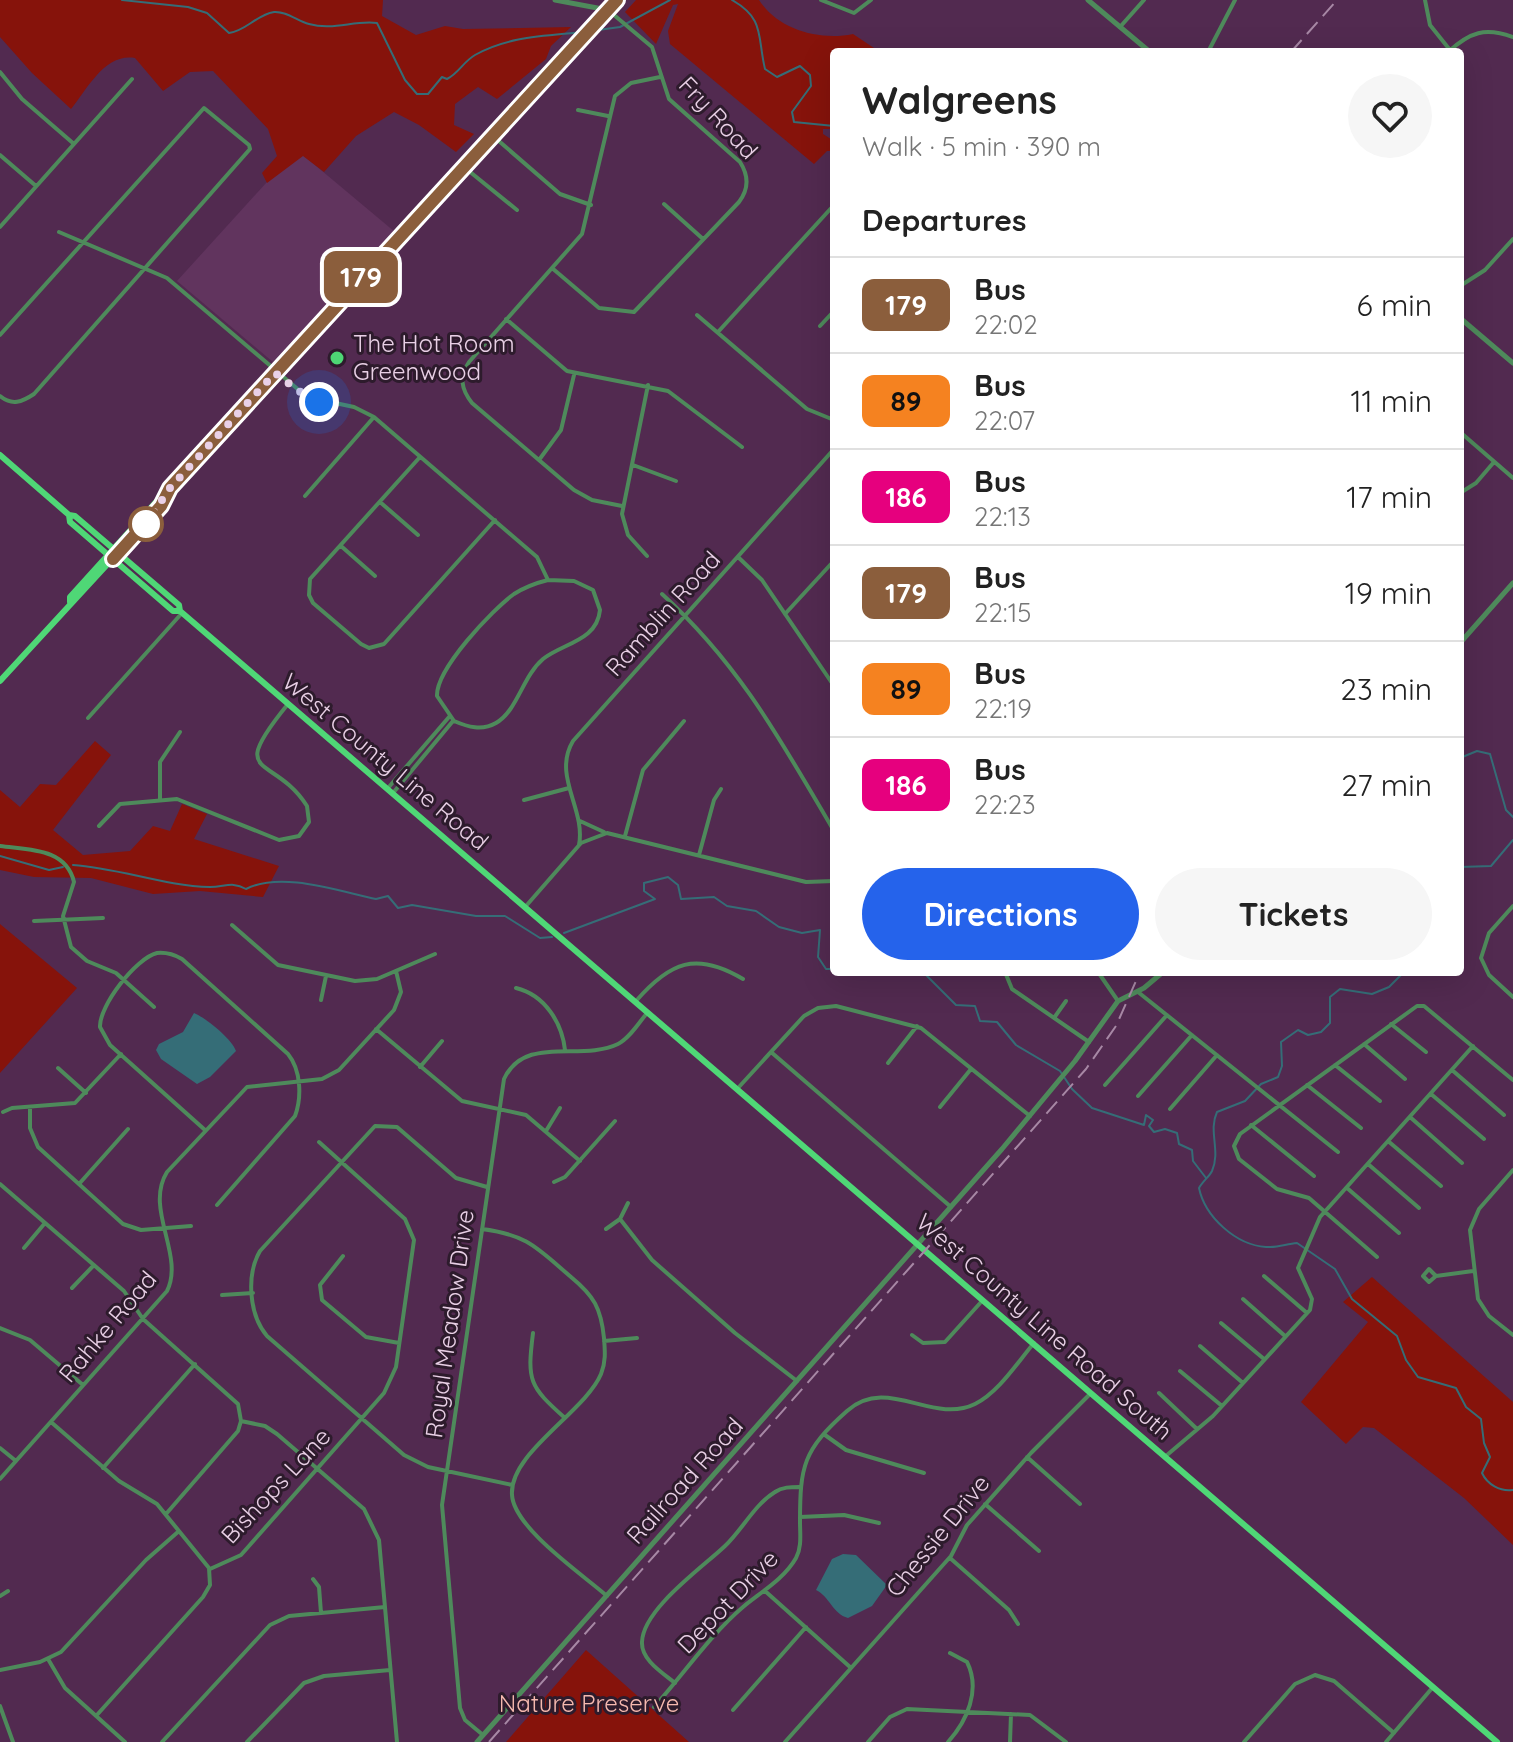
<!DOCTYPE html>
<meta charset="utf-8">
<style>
:root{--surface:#fff;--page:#f6f6f6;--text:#222;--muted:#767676;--line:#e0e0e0;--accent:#2563eb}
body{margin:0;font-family:Quicksand,sans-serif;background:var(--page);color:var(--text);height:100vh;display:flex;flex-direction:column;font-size:30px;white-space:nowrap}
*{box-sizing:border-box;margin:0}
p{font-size:26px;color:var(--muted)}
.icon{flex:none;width:44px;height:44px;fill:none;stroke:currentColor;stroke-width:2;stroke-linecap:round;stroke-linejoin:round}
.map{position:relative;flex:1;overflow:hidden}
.details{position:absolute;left:830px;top:48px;width:634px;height:928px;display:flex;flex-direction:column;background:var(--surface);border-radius:8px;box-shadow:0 8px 32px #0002}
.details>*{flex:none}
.badge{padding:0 16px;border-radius:12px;font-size:28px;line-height:52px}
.you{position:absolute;width:40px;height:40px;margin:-20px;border:6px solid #fff;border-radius:50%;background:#1a73e8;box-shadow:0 0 0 12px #1a73e833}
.map>.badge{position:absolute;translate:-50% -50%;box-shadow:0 0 0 4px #fff}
h2{padding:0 32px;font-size:30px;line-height:72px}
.round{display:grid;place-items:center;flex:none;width:84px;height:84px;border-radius:42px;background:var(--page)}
.head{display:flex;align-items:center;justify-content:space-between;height:136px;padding:0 32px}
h1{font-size:38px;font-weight:700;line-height:60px}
.primary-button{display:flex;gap:16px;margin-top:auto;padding:16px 32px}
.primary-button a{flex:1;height:92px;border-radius:48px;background:var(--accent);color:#fff;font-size:32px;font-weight:700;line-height:92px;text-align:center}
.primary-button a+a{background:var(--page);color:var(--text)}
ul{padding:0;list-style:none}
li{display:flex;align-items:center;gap:24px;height:96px;padding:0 32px;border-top:2px solid var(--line)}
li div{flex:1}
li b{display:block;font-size:30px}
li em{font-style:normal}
li .badge{min-width:88px;font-weight:700;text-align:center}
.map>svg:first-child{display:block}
</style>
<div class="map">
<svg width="1513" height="1742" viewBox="0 0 1513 1742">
<rect width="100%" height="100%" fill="#522a50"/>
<path fill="#61345e" d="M303,155L395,232L273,362L177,281L267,182Z"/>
<path fill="#86130b" d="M0,0H383L382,16L416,35L445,26L463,29L571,27L551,46L546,59L497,99L478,87L455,104L454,125L474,134L456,152L419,125L394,112L356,136L324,172L303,156L267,183L262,173L277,156L268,129L213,71L190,72L163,91L135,58C105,53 88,88 71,109L32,73L0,37Z
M636,0H759C778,30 820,41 853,34L880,52H834V129H823V134L834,141V151H827L814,164L670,44L668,31L678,4L673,5L656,44L625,12Z
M95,741L111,755L53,830L83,855L130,851L153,826L170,831L182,804L207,814L194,839L279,866L263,897L200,891L153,894L91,878L34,877L0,870V790L20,807L40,784L56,785Z
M0,924L77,988L0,1073Z
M1372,1277L1513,1402V1545L1464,1498L1374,1428L1363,1427L1346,1444L1301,1402L1368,1322L1343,1302Z
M586,1650L689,1742H506Z"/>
<path fill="#356d77" d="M194,1013C206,1018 232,1039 236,1051L210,1077L197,1084L161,1059L156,1050L159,1044L183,1032Z
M843,1554L856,1555L887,1585L872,1606L848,1618C833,1614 829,1596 816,1590L832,1559Z"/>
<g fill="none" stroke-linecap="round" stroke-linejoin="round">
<path stroke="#356d77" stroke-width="2" d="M122,0L188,7L207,13L229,33C246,31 256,15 274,12C287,11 297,21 309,24C333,31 354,20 377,23L405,80L417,94H428L442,77L447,79C459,73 463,62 475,55C508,36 547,36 584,32
M732,0C765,19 757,35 765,69L777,77L800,66L810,75L811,86L792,112L794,122L834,126
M591,31L620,27L670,0
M1460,758L1477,751L1490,754L1506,810L1513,817
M0,856L49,870L63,867
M73,865C119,868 164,886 210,887C225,887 232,881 246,889C281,871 338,891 376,899L388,896L398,908L412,905L476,916H505L540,938L552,937
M1460,867L1491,866L1513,840
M564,933L655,899L644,891V883L668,877L678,885L681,899L714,897L727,906L756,911L779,927L802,933L820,930L818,957L826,969H834
M923,972L956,1005L975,1006L980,1021L997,1022L1016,1045L1060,1071L1072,1089L1092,1108L1144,1125L1146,1115L1153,1120L1149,1126L1154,1132L1165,1129L1177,1133L1179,1144L1192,1150L1193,1161L1206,1178
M1404,972L1389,987L1372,994L1340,989L1330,997V1023L1321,1032L1308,1035L1298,1030L1281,1042L1282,1066L1278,1077L1261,1084L1245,1101L1217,1112C1208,1131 1221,1151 1212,1171C1209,1177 1203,1181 1199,1188C1205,1217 1236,1245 1266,1247C1277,1248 1286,1244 1297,1243L1335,1269L1352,1299L1397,1336L1406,1360L1418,1377L1456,1388L1466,1407L1481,1419L1484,1443L1490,1457L1482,1473C1487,1484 1500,1492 1513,1490"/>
<path stroke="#4e8a5b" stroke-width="4" d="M821,0L854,13L871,0
M1425,0L1430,25L1450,50
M1120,27L1144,0
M1208,52L1235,0
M1448,52C1470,32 1485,27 1513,37
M0,72L22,99L74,144
M578,110L608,116
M493,136L560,194L591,205
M0,155L36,186
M464,167L517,210
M664,204L703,239
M0,227L132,79
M59,232L167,278L307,397L354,407L374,417L537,557L548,580
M552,268L599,308L634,312L739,202C749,189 749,176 740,162L669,99L652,47L608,10
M1460,286L1485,270L1513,239
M697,315L807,409L834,420
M506,319L567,371L668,391L742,447
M820,326L834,311
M718,332L834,205
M0,335L204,108L249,145L250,149L34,394C22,402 12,406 0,396
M1460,432L1513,478
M420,457L310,579L309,595L313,603L361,644L369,648L384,644L495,520
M539,460L561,430L574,375
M633,465L676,481
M1460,493L1476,483L1494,462
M305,496L374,417
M380,502L418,535
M622,506L592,500L574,490L472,403C461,389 459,377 469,362L582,234L615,96L631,83L660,77
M341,546L375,576
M647,556L628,535L622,514L648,385
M738,557L762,580L834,686
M548,580L574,581L593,590L600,610C597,641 563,643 543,659C522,677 518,710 496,723C482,731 468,727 454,721L437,696C436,669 492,610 514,594C525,587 536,583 548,580Z
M662,594C740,665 781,741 834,831
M785,614L831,564
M88,718L182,613
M388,788L449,717
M393,793L453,721
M160,800V762L180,732
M524,800L569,788
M580,821L604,832
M99,826L120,804L177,799L279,840L299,836L309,822L307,806C273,753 225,781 288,704
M625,836L643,770L684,721
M579,845C586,809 552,776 573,741L834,449
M0,846C29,850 66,848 74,882L63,916L71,947L87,961L116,973L154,1007
M699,855L714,800L721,789
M526,906L581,843L607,833L806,882L834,881
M1513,906L1489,933L1481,958L1489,975L1513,997
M34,921L103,918
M232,925L278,965L355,981L377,979L435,954
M1005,972L1012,989L1089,1042
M1098,972L1118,1001
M516,988C545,995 562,1023 565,1050
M1138,992L1338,1152
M321,1000L326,976
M636,1001C670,962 696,951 743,979
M1054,1018L1066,1001
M1391,1024L1426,1052
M376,1029L462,1101L526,1115L580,1161
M1364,1044L1405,1079
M771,1052L951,1207
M888,1063L917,1026
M1335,1065L1380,1101
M420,1067L442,1041
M58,1068L86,1093
M1452,1070L1504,1115
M1105,1085L1167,1015
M1307,1085L1361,1128
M738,1088L804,1016L818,1008L836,1006L921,1028L1030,1116
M1431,1094L1484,1139
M1138,1096L1192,1035
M30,1107V1128L38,1147L123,1224L141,1230L191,1226
M940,1107L971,1069
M1170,1109L1217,1055
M3,1112L12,1108L75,1103L121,1054
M1410,1117L1462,1163
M1251,1125L1314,1176
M205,1130L110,1045L100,1027C99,1006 136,958 157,953C167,952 175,955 182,959L288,1054C301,1070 302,1097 295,1116L217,1205
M546,1131L560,1108
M1388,1141L1441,1186
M1368,1164L1419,1208
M1513,1170L1479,1209L1470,1230L1478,1299L1489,1316L1513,1335
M554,1182L565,1177L615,1121
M0,1184L124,1291L143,1319L238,1404L241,1421L238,1431L166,1514
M79,1184L128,1129
M487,1187L456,1178L397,1127L375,1126L260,1251C246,1275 249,1315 267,1336L404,1455L428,1467L512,1485
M1347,1188L1399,1233
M620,1219L652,1260L735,1333L797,1381
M482,1229C528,1235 537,1248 571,1277C594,1296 601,1308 604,1338C605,1351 606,1362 601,1374C585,1412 509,1453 512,1495C514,1528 582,1574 607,1596
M606,1229L620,1219L628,1203
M24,1248L45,1223
M343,1256L320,1285L322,1300L366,1337L399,1343
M1377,1257L1309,1198L1277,1189L1239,1159L1234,1146L1240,1134L1417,1006H1424L1513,1080
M1264,1276L1307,1313
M1436,1276L1429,1282L1423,1276L1429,1269L1436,1276L1473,1271
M72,1288L94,1265
M222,1295L253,1293
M1243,1299L1285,1336
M1221,1323L1264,1359
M0,1328L30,1340L83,1385
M533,1333C527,1381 529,1386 565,1418
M912,1335L923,1343L945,1342L982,1301
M604,1341L637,1338
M1200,1346L1243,1383
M1180,1371L1222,1406
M1159,1393L1197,1429
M241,1421L265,1426L277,1434L364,1509L379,1540L397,1742
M51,1422L119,1481L157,1504L209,1568L210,1585L203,1597L96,1716
M825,1435L846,1450L924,1473
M0,1448L16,1461
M1167,1455L1213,1416L1310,1310L1312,1299L1298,1268L1320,1217L1473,1046
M1027,1457L1080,1504
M103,1468L195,1364
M0,1479L167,1291C185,1255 144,1209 167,1172L247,1087L322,1079L339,1070L394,1010L401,992L396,971
M985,1504L1039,1551
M800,1517L844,1515L879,1523
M950,1558L1009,1610L1018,1624
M210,1569L241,1555L384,1393L396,1367L414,1240L405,1219L319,1142
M313,1579L319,1587L321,1613
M765,1591L850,1667
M0,1596L8,1591
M48,1659L65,1688L125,1742
M0,1670L40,1662L61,1652L146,1560L179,1531
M675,1683C663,1673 641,1660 642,1642C643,1609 703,1567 725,1546C742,1530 755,1504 775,1492C782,1487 791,1487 799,1487
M0,1706L13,1742
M654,1707C683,1675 710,1635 743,1607C761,1592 784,1579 796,1558C802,1547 800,1534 800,1522C800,1466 803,1450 847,1411C887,1375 932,1425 975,1404C998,1393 1017,1363 1034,1343
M733,1710L806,1627
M483,1735L465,1720L460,1708L442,1505L504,1079C525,1034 581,1062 618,1044C630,1038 639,1022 648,1012
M162,1742L270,1625L289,1616L385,1607
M247,1742L304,1683L324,1676L390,1670
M785,1742L951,1556L967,1525L1031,1453L1091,1393
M868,1742L890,1717L907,1709L1030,1715L1066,1742
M948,1742C967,1721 981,1690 967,1662L950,1653
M1010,1742L1011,1714
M1244,1742L1295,1684L1315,1675L1334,1681L1394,1733
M1386,1742L1433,1687"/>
<path stroke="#4e8a5b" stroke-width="5" d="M555,0L608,10
M1088,0L1150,52
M1460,318L1513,363
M1460,643L1513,583
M477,1742L1002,1149L1075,1061L1118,1001L1144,988L1163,972"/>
<path stroke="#4fd776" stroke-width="6" d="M0,455L69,515L75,516L179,605L180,611L1497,1742
M69,515L70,522L173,611H180
M70,602V597L156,502H161
M0,681L161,506L170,488L617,0"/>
<path stroke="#a788a5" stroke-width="2" stroke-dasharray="16 8" stroke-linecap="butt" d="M1291,52L1337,0
M489,1742L1086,1069L1116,1026L1140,972"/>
</g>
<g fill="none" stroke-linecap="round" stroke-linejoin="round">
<g stroke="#fff" stroke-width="18">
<path id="line" d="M113,559L161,506L170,488L617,0"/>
</g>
<use href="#line" stroke="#8b5e3c" stroke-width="12"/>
<path stroke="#e9d0e6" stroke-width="8" stroke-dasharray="0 14.4" d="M146,524L170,488L275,373L307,397L319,402"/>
</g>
<circle fill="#4ed675" stroke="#2d1b2c" stroke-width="3" cx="337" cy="358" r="8"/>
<circle fill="#fff" stroke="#8b5e3c" stroke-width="4" cx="146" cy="524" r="16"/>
<g text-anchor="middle" stroke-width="6" stroke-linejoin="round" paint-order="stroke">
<g font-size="24" fill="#e9d0e6" stroke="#2d1b2c">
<text transform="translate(718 118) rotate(47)" y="8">Fry Road</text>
<text transform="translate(663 614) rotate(-48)" y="8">Ramblin Road</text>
<text transform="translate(385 762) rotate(40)" y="8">West County Line Road</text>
<text transform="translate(450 1324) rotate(-82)" y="8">Royal Meadow Drive</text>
<text transform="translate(108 1327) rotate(-50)" y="8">Rahke Road</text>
<text transform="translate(1044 1327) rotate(41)" y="8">West County Line Road South</text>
<text transform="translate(685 1481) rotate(-48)" y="8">Railroad Road</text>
<text transform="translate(276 1486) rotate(-47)" y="8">Bishops Lane</text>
<text transform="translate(938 1536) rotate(-51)" y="8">Chessie Drive</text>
<text transform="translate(728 1602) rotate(-46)" y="8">Depot Drive</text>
</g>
<g font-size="24" fill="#e9d0e6" stroke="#2d1b2c" text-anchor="start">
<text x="353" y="352">The Hot Room<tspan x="353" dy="28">Greenwood</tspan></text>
</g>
<g font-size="24" fill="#f6b9af" stroke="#2d1b2c">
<text x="589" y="1712">Nature Preserve</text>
</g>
</g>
</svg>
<div class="you" style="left:319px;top:402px"></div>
<b class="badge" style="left:361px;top:277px;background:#8b5e3c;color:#fff">179</b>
<section class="details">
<div class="head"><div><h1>Walgreens</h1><p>Walk · 5 min · 390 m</p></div><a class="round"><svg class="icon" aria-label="heart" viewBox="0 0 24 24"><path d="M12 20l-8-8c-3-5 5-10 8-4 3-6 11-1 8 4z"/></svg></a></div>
<h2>Departures</h2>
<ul>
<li><span class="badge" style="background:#8b5e3c;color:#fff">179</span><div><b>Bus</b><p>22:02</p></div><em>6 min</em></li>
<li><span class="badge" style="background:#f58220;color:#111">89</span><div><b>Bus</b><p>22:07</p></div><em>11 min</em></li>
<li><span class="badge" style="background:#e6007e;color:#fff">186</span><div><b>Bus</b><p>22:13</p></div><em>17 min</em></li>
<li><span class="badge" style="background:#8b5e3c;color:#fff">179</span><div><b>Bus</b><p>22:15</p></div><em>19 min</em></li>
<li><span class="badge" style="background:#f58220;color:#111">89</span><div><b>Bus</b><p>22:19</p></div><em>23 min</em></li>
<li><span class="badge" style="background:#e6007e;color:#fff">186</span><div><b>Bus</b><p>22:23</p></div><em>27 min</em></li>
</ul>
<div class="primary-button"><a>Directions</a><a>Tickets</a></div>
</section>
</div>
